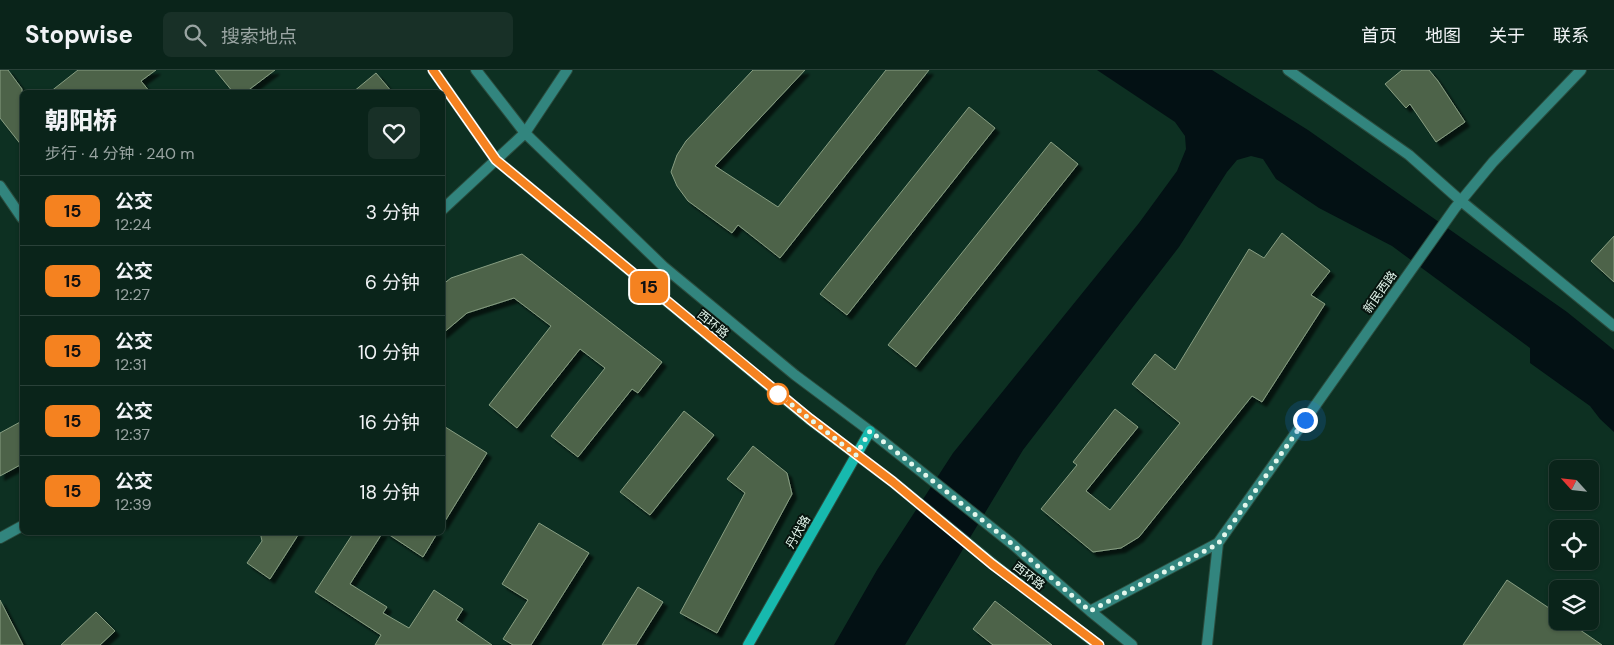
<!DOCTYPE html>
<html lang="zh">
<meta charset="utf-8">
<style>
:root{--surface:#0a241a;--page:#183027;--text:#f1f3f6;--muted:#99a4a2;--line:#2a4139}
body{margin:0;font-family:"DM Sans","Noto Sans SC",sans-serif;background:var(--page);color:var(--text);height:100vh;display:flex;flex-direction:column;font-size:19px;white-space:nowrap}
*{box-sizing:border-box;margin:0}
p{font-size:16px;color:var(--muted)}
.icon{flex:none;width:28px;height:28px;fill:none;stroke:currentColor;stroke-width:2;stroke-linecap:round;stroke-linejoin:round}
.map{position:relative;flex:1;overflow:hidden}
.details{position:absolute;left:20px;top:20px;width:425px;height:445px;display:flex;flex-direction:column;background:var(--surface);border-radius:8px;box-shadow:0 1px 4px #0004,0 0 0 1px var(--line)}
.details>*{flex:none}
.badge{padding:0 10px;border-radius:8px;font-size:18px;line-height:32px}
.needle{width:32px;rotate:297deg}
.buttons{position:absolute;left:1549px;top:390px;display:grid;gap:10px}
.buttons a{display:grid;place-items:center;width:50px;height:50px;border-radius:8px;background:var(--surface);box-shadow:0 1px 4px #0004,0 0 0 1px var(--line);font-size:25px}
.you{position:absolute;width:25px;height:25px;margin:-12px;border:4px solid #fff;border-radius:50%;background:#1a73e8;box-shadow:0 0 0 8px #1a73e833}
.map>.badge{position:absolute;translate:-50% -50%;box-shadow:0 0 0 2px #fff}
.round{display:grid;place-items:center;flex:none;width:52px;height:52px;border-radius:8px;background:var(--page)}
.head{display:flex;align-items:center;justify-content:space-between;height:85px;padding:0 25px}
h1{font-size:24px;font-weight:800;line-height:38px}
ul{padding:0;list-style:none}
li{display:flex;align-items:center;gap:15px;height:70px;padding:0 25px;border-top:1px solid var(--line)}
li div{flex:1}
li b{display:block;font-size:19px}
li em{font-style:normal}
li .badge{min-width:55px;font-weight:700;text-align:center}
header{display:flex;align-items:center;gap:30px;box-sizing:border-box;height:70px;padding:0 25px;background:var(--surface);border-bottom:1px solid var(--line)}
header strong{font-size:24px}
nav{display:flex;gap:28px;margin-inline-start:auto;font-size:18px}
.search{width:350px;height:45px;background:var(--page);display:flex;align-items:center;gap:12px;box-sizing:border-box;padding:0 18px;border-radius:8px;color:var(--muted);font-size:19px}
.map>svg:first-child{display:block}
</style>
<header>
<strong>Stopwise</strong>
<div class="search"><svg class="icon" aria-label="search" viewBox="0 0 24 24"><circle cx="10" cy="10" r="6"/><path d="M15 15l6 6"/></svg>搜索地点</div>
<nav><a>首页</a><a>地图</a><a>关于</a><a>联系</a></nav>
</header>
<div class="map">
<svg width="1614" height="575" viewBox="0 0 1614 575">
<defs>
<filter id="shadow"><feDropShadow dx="4.5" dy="4.5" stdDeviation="1" flood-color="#0009"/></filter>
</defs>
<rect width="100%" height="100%" fill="#0d3022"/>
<path fill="#031114" d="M1097,0H1212L1308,60L1567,242L1614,280V362L1600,349L1590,336L1530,293V278L1392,176L1319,138L1276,109L1263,89L1251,86L1237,90L1227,102L1179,177L1023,380L905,575H834L877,500L953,383L1139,153L1177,101L1186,79L1185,66L1175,52Z"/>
<path fill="#4e6349" stroke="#879e82" filter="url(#shadow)" d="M0,0H8L22,19V76L0,48Z
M78,0H156L141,11L150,22H50Z
M215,0H275L246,22H233Z
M753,0H805L715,96L778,137L886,0H929L780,188L738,155L732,163L688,131L677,116L671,102L677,85L686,71Z
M1402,0H1429L1438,11L1465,52L1436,72L1410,34L1406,38L1385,14Z
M376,3L392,22H353Z
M969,37L995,58L847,245L820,224Z
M1051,72L1078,94L916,297L888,275Z
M1282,163L1330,201L1311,225L1325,234L1262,332L1252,326L1139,467L1121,478L1093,482L1041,439L1077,395L1073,392L1115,339L1138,357L1086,421L1110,440L1180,353L1132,314L1155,284L1175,300L1249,179L1264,188Z
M1614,166V212L1591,191Z
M522,184L662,292L638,323L632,319L578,387L551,366L605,298L580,279L517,358L489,335L551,256L514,228L467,243L442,264V215L451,208Z
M684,341L714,365L650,445L620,422Z
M22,351V394L0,406V363Z
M442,355L487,383L442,456Z
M753,376L787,403L792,424L717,563L680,543L745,423L727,409Z
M539,453L589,483L531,575H513L503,569L528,530L502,514Z
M260,462H300L270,509L247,493L262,471Z
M354,462H383L350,514L387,537L383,543L409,558L434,520L463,539L456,550L492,575H375L381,565L315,522Z
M385,462H438L423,487Z
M1507,510L1558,544V551H1567L1602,575H1463Z
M638,517L663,532L636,575H602Z
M0,530L23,575H0Z
M995,531L1052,575H993L973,559Z
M96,542L115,561L100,575H61Z"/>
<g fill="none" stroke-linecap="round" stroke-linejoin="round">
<g stroke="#2b4c3e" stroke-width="12">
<path id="minor" d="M525,63L567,0
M0,116L22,148"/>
</g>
<g stroke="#2b4c3e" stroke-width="12">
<path id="tertiary" d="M476,0L525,63L664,197L795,305L870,361L1011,473L1090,541L1132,575
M1288,0L1409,85L1461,131L1614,256
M442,140L525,63
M0,468L22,456
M1090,541L1218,473L1455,138L1493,92L1581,0
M1207,575L1218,473"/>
</g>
<g stroke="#2b4c3e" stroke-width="12">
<path id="secondary" d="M433,0L496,90L809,349L893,412L993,494L1098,575
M748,575L870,361"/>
</g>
<use href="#minor" stroke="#32857e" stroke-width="10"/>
<use href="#tertiary" stroke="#32857e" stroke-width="10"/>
<use href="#secondary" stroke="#17b9ae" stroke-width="10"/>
</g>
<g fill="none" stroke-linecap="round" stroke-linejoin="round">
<g stroke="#fff" stroke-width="11">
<path id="line" d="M433,0L496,90L810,349L893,412L992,494L1099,575"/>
</g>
<use href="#line" stroke="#f58220" stroke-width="8"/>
<path stroke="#e4f7ed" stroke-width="5" stroke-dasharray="0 9" d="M778,324L856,385L870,361L1011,473L1090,541L1218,474L1305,350"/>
</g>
<circle fill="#fff" stroke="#f58220" stroke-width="2.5" cx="778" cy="324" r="10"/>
<g text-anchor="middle" stroke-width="4" stroke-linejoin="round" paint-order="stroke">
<g font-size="12" fill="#e4f7ed" stroke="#07150f">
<text transform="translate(1380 222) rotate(-55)" y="4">新民西路</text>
<text transform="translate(713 254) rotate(39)" y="4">西环路</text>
<text transform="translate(798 462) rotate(-60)" y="4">丹伏路</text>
<text transform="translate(1029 506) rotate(38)" y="4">西环路</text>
</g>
</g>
</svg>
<div class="buttons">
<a><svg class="needle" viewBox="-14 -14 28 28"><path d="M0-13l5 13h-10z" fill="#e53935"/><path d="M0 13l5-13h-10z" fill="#99a4a2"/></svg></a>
<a><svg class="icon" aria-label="locate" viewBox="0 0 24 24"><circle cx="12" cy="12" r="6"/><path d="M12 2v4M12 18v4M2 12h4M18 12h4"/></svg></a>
<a><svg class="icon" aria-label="layers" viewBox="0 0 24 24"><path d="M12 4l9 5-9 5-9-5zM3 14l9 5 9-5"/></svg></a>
</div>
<div class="you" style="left:1305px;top:350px"></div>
<b class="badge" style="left:649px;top:217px;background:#f58220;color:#111">15</b>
<section class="details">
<div class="head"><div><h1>朝阳桥</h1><p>步行 · 4 分钟 · 240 m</p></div><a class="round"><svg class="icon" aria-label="heart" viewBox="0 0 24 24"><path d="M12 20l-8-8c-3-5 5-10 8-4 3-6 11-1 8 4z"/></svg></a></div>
<ul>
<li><span class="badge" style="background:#f58220;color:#111">15</span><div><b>公交</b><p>12:24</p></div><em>3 分钟</em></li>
<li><span class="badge" style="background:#f58220;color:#111">15</span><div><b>公交</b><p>12:27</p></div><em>6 分钟</em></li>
<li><span class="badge" style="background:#f58220;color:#111">15</span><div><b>公交</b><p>12:31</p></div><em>10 分钟</em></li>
<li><span class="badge" style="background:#f58220;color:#111">15</span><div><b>公交</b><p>12:37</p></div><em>16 分钟</em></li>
<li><span class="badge" style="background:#f58220;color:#111">15</span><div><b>公交</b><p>12:39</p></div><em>18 分钟</em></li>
</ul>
</section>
</div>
